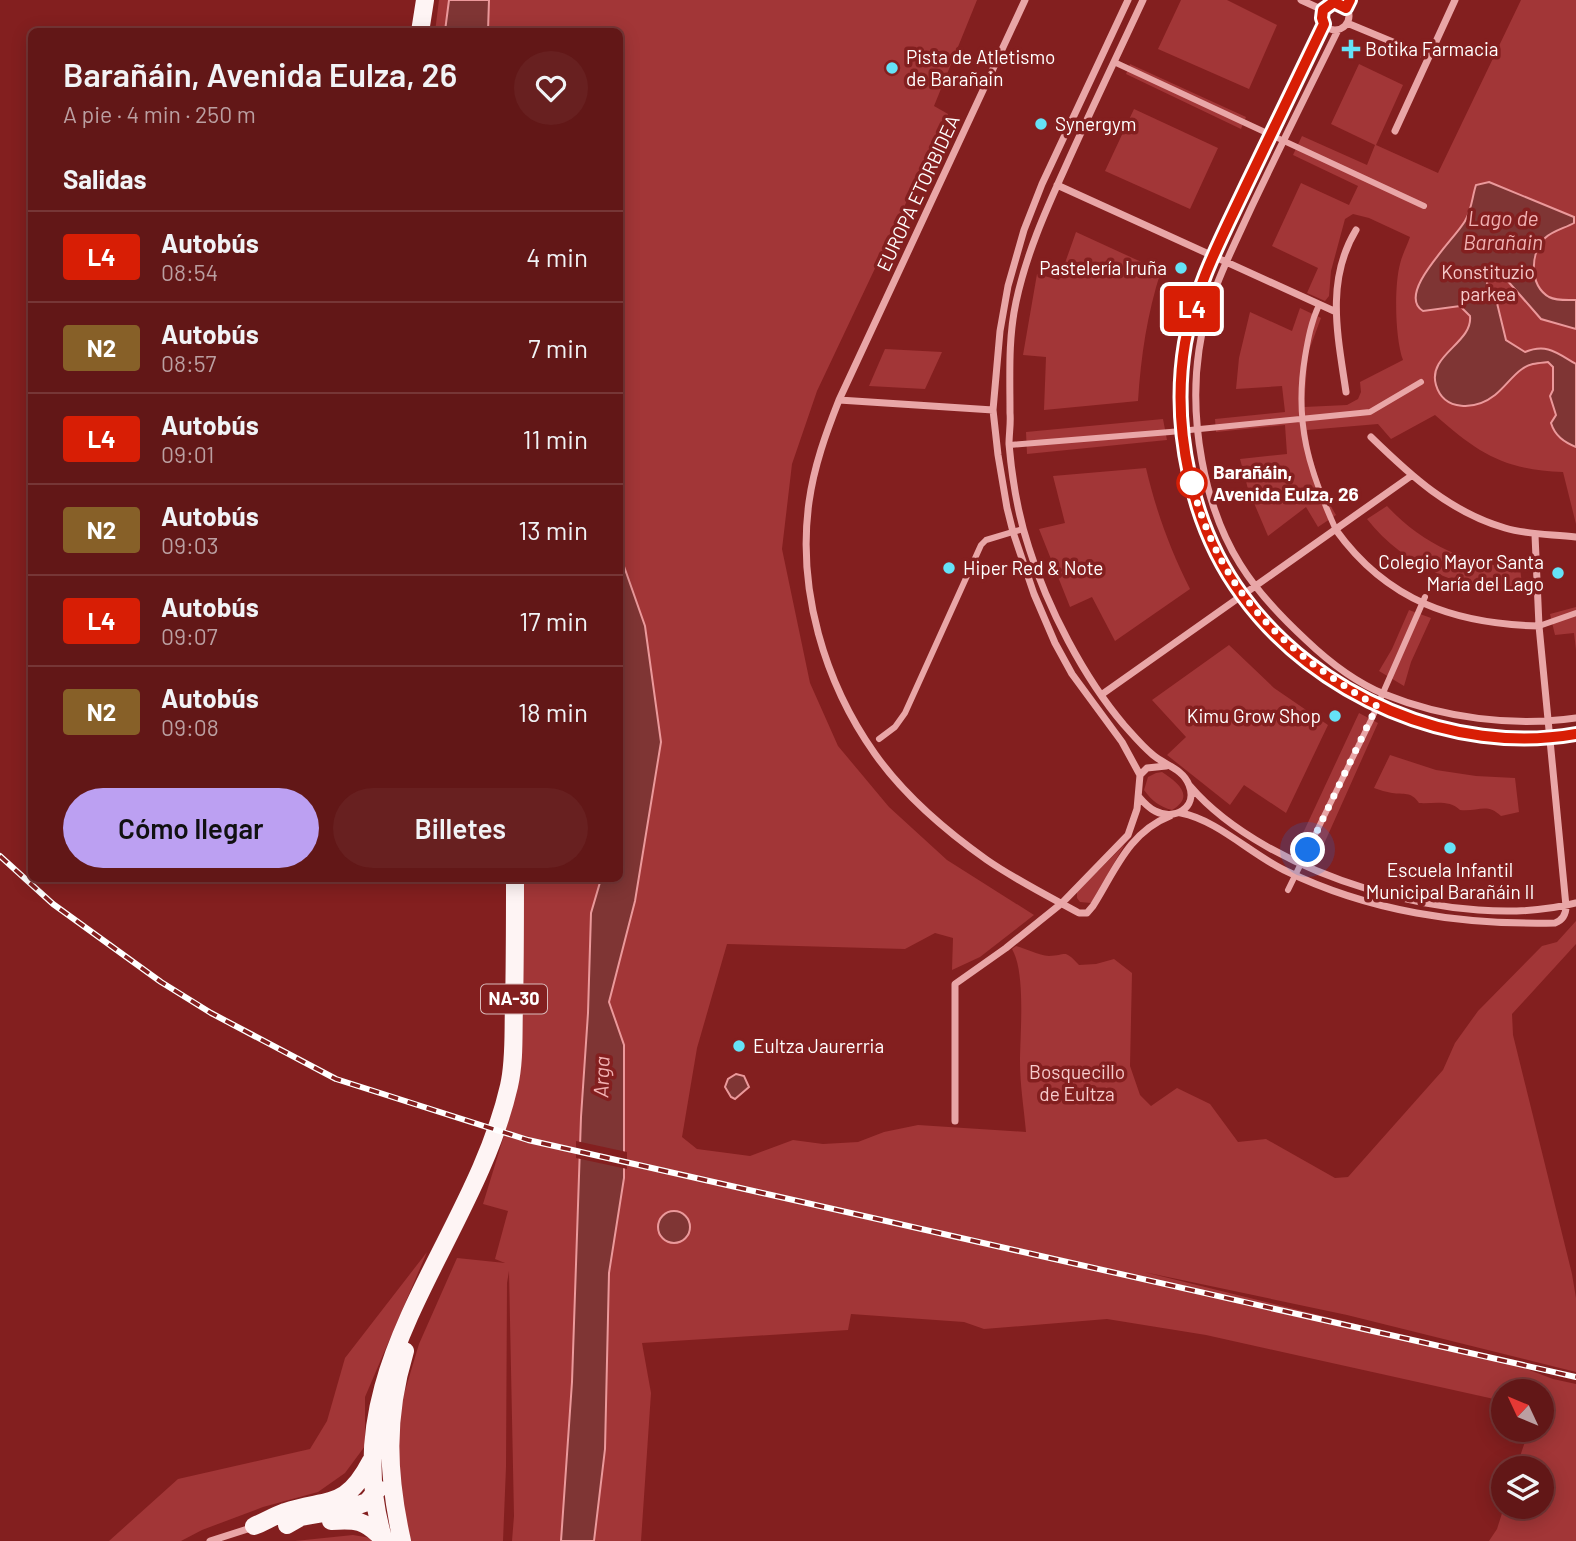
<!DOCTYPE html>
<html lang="es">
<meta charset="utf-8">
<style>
:root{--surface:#621717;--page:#682020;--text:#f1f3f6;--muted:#bb9fa1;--line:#763636;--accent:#bca0f2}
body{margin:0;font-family:Barlow,sans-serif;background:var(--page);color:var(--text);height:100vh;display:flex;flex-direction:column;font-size:26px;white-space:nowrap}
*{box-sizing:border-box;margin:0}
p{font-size:23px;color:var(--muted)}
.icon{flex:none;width:38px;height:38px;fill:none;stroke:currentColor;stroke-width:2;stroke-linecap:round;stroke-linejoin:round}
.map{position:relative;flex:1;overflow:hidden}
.panel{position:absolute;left:28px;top:28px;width:595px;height:854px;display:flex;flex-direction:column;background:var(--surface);border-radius:10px;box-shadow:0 4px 18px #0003,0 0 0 2px var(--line)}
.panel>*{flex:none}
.badge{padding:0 14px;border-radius:5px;font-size:24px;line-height:46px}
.needle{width:46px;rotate:314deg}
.tools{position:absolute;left:1491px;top:1379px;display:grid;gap:14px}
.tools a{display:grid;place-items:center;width:63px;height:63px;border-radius:50%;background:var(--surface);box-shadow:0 4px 18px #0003,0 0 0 2px var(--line);font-size:35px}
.you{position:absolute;width:35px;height:35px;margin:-18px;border:5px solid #fff;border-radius:50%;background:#1a73e8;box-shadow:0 0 0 10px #1a73e833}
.map>.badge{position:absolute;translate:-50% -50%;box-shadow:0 0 0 4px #fff}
h2{padding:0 35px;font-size:26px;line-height:63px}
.round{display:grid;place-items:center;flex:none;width:74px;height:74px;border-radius:37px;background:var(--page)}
.overview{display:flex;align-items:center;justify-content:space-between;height:119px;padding:0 35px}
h1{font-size:33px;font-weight:600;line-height:52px}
.cta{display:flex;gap:14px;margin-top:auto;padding:14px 35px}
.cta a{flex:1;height:80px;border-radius:42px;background:var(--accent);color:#111;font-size:28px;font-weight:600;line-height:80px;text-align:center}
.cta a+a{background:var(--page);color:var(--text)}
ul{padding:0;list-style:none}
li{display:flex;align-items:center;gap:21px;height:91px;padding:0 35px;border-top:2px solid var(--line)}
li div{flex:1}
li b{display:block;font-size:26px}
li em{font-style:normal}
li .badge{min-width:77px;font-weight:700;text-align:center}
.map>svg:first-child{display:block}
</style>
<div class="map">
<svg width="1576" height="1541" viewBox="0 0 1576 1541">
<rect width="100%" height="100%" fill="#831f1f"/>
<path fill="#a23637" d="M439,0H449L445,31L435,32Z
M489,0H977L934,106L948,114L817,391L792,464L782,549L810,683L838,746L889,807L947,860L1034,915L980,957L952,970L953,938L935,933L905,949L727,944L697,1048L682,1137L697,1149L750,1156L793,1140L823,1144L858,1142L884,1132L918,1125L1026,1132C1024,1109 1020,1085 1020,1062C1020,1033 1026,973 1012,949L1016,946C1027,949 1038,955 1049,956C1067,956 1063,948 1079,965L1096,964L1114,959L1132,973L1130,1066L1140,1095L1151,1106L1177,1088L1210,1104L1238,1142L1266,1139L1335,1178L1348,1177L1443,1070L1455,1043L1478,1011L1542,946L1557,942L1576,921V944L1512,1014L1513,1035L1572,1274L1576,1298V1372L1347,1315L1144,1272L1506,1361L1553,1379L1576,1384V1541H1489L1497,1529L1504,1507H1542V1468H1516L1529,1430H1542V1391H1503V1401L1206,1335L1107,1319L984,1329L964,1322L851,1314L848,1330L642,1343L651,1393L641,1541H594L605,1449L609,1273L624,1178V1045L609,1002L635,901L661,742L645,626L620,555V32H488Z
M1181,0H1227L1277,25L1249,89L1158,49Z
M1521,0H1576V524L1563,472C1504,470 1478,453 1435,415L1391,439L1378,424L1307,430C1311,461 1320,489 1336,515L1318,527L1306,507L1268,536L1248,489L1240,459L1287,454L1285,425L1216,432L1215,419L1285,412L1282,386L1236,389L1239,358L1250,312L1292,331L1300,308L1321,318L1308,353L1304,407L1347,405L1358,399L1361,392L1360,382L1403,360C1395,339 1394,286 1400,264C1402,255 1407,246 1410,237L1369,218L1353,214L1345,219L1331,271L1329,296L1325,301L1307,293L1318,268L1272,246L1301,183L1349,205L1358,186L1293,155L1302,136L1367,165L1375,145L1331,124L1359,64L1403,85L1376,145L1438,173Z
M1130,64L1246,117L1241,129L1126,74Z
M1134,109L1218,148L1190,209L1105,171Z
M1076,232L1161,271C1147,314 1141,356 1138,401L1044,410L1046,357L1023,355L1037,274L1059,280Z
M885,349L942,352L925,389L869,386Z
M1163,419L1167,440L1027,454L1026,432Z
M1146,468C1156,511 1170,549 1190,589L1115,641L1092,597L1070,607L1039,529L1065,523L1053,476Z
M1387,506C1421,543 1469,566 1520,568L1523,592C1463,591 1405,567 1367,519Z
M1576,607V650L1574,633L1555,635L1550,614Z
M1409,610L1431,618L1411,662L1404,686L1379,671L1392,649Z
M1229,645L1274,688L1328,725L1286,813L1244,785L1230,805L1167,755L1186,737L1152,700Z
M1359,713L1378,723L1319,855L1297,846Z
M1390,755L1436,770L1476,776L1515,778L1519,812L1501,816C1487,802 1478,812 1460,810C1449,799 1433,804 1419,803C1411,791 1404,795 1392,793C1386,792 1380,790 1374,788Z
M1162,772C1177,782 1196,796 1172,810C1160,807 1151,800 1144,790L1148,777L1156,773Z
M1125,844L1091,903L1080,902L1077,898V892Z
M521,879H601L591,913L588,1013L581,1117L572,1382L561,1541H512L514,1516L509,1271L507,1283L506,1467L503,1541H411L392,1466L401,1404L419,1344L457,1258L505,1263L495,1259L508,1211L483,1204L509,1119L516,1088Z
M427,1252L365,1397V1446L345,1473L318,1492L263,1507L202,1530L181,1541H109L178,1479L310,1449L327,1421L345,1358Z
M353,1535L371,1538L372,1541H295Z"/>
<path fill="#7f3534" stroke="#eb999b" stroke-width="2" d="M449,0H489L488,31H445Z
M1489,182L1574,217V223C1565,228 1552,231 1545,238C1530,253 1529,285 1549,297C1557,301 1567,300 1576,300V329L1541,319L1499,271H1492L1488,276L1487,283L1497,303L1506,340L1525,352C1547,343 1557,353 1576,364V447C1564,442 1555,436 1551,423L1556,415L1550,396L1553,390V367L1548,362C1539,363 1530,363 1522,369C1512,376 1505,387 1495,395C1476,410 1444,412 1436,385C1427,355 1473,343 1470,316L1460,306L1423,311C1395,294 1455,239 1465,221C1472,209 1472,197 1476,185Z
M620,555L645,626L661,742L635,901L609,1002L624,1045V1178L609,1273L605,1449L594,1541H561L572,1382L581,1117L588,1013L591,913L601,879L620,878Z
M736,1074L744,1076L749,1087L735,1099L731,1097L725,1087L728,1079Z
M658 1227a16 16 0 1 1 32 0a16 16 0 1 1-32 0Z"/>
<path fill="#831f1f" d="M576,1141L627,1152V1169L576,1158Z"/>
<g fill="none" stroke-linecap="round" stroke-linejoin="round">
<path stroke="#e9a6a7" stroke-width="6" d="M1114,62L1424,206
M1319,305C1311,322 1308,339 1305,357C1294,423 1309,470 1336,530
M1010,445L1170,432L1370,412L1421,382
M1539,626L1576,613
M879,739L895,727L905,713L981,545L986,540L1023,529
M1288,890L1372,718L1425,597"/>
<path stroke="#e9a6a7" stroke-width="7" d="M1128,0L1042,184L1024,230L1008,286L1000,331L993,410L998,455L1007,508L1013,532L1034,594L1055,643L1072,674L1122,742L1140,775
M1301,0L1323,10
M1321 16a14 14 0 1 1 28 0a14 14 0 1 1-28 0Z
M1347,23L1429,57
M1324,25C1298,78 1272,132 1246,186C1222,237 1195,287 1185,343C1171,427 1191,526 1242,595C1265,627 1298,655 1330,677C1346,688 1362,700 1380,708C1406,719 1433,726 1461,731C1499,739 1538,741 1576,734
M1338,30C1309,89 1280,147 1252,206C1231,252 1206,299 1199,350C1189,418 1203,505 1240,564C1258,593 1281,617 1306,640C1328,661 1355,682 1384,694C1443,718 1513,727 1576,718
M1395,131L1455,0
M1057,185L1334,311
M1346,392C1338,337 1325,281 1356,230
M839,400L1025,0
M993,410L839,400C826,433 814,466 809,502C797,589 824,682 875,754C904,795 946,831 987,860C1016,880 1048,896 1079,913H1087L1093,906C1115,871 1129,832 1170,816
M1371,437C1411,476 1450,512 1505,528C1529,535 1552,534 1576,537
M1336,530C1387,601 1455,624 1539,626
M1101,695L1411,476
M1190,786C1267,876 1462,933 1576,903
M1139,797C1144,803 1149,808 1155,811C1174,821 1198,808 1189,785C1183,769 1165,765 1153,755C1142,746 1133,735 1124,725C1084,678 1047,607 1029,548C1018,515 1012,479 1009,444C1009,434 1011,423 1010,413C1010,375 1008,339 1016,302C1026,255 1045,212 1065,168C1090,112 1117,56 1143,0
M1181,813C1217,820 1251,854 1284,870C1370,912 1461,925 1555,923C1563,920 1566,914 1566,906L1539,626L1535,535
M955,1121V984L1006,948L1062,903L1128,835L1137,809L1140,775L1147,768L1166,766
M210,1541L254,1527"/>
<path stroke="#fef4f4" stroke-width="18" d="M420,32L425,0
M331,1521C356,1519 365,1520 383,1539
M287,1525L301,1517L347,1509L367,1502L378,1489
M254,1526C264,1522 274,1516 285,1512C330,1498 346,1509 371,1461
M384,1541C331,1369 473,1243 509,1086C515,1060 513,1032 514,1006C515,964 515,921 515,878
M402,1541C387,1474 385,1417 405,1351"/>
<g stroke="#fff" stroke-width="6">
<path id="rail" d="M0,856L53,904L161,982L211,1013L336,1079L528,1140L1576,1377"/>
</g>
<use href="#rail" stroke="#831f1f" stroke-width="3.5" stroke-dasharray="10" stroke-linecap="butt"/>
</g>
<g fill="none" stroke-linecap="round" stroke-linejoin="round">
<g stroke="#fff" stroke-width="16">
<path id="line" d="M1350,0L1346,8L1334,2L1323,10L1322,18L1324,24C1298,78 1272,132 1246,186C1222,237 1195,287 1185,343C1171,427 1191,526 1242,595C1315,696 1453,756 1576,734"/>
</g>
<use href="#line" stroke="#d81e05" stroke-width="10"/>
<path stroke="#fff" stroke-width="7" stroke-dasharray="0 12.6" d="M1192,483L1191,481C1220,592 1280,649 1377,706L1308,850"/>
</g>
<g fill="#65e2f7" stroke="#831f1f" stroke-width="2.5">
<path d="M1347.5 38.5h7v7h7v7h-7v7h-7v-7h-7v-7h7z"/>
<circle cx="892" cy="68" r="7"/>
<circle cx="1041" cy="124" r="7"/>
<circle cx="1181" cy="268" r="7"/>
<circle cx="949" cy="568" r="7"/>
<circle cx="1558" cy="573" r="7"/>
<circle cx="1335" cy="716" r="7"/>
<circle cx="1450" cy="848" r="7"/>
<circle cx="739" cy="1046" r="7"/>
</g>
<circle fill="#fff" stroke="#d81e05" stroke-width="3.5" cx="1192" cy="483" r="14"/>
<g text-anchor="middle" stroke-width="7" stroke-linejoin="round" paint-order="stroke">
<rect fill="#831f1f" stroke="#dabcbc" stroke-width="2" x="481" y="984.5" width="66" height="29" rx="5"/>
<g font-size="18" font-weight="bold" fill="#fff">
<text x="514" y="1005">NA-30</text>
</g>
<g font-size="19" fill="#fff" stroke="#831f1f" text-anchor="start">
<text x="1365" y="56">Botika Farmacia</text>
<text x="906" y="64">Pista de Atletismo<tspan x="906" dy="22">de Barañain</tspan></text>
<text x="1055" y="131">Synergym</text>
<text x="1167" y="275" text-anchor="end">Pastelería Iruña</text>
<text x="1544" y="569" text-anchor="end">Colegio Mayor Santa<tspan x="1544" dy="22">María del Lago</tspan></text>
<text x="963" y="575">Hiper Red &amp; Note</text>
<text x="1321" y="723" text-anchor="end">Kimu Grow Shop</text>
<text x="1450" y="877" text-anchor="middle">Escuela Infantil<tspan x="1450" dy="22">Municipal Barañáin II</tspan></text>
<text x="753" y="1053">Eultza Jaurerria</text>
</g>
<g font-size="19" fill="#fff" stroke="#831f1f">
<text transform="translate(918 193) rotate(-65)" y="7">EUROPA ETORBIDEA</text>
</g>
<g font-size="19" fill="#f7cacb" stroke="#831f1f">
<text x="1488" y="279">Konstituzio<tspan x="1488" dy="22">parkea</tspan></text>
<text x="1077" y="1079">Bosquecillo<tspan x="1077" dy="22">de Eultza</tspan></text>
</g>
<g font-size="19" font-weight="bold" fill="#fff" stroke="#831f1f" text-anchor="start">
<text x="1213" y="479">Barañáin,<tspan x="1213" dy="22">Avenida Eulza, 26</tspan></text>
</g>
<g font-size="21" font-style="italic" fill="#f1b1b2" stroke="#831f1f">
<text x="1503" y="226">Lago de<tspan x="1503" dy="24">Barañain</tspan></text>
<text transform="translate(602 1077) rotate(-88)" y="7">Arga</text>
</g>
</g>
</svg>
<div class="tools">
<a><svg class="needle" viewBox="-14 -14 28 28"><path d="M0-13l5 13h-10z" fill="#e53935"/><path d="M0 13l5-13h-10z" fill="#bb9fa1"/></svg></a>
<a><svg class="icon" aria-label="layers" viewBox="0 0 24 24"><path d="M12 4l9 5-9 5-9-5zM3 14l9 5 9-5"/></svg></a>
</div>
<div class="you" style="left:1308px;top:850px"></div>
<b class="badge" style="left:1192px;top:309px;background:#d81e05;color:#fff">L4</b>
<section class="panel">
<div class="overview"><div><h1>Barañáin, Avenida Eulza, 26</h1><p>A pie · 4 min · 250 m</p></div><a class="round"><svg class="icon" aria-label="heart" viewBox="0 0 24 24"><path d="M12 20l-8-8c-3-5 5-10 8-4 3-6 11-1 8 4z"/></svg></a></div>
<h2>Salidas</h2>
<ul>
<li><span class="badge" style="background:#d81e05;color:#fff">L4</span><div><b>Autobús</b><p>08:54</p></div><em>4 min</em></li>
<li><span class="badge" style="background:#876028;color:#fff">N2</span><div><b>Autobús</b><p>08:57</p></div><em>7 min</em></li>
<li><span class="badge" style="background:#d81e05;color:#fff">L4</span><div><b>Autobús</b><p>09:01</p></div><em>11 min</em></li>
<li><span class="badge" style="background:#876028;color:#fff">N2</span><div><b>Autobús</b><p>09:03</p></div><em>13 min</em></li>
<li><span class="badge" style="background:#d81e05;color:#fff">L4</span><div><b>Autobús</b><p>09:07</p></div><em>17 min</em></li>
<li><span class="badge" style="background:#876028;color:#fff">N2</span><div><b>Autobús</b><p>09:08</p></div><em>18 min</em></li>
</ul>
<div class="cta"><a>Cómo llegar</a><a>Billetes</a></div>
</section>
</div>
